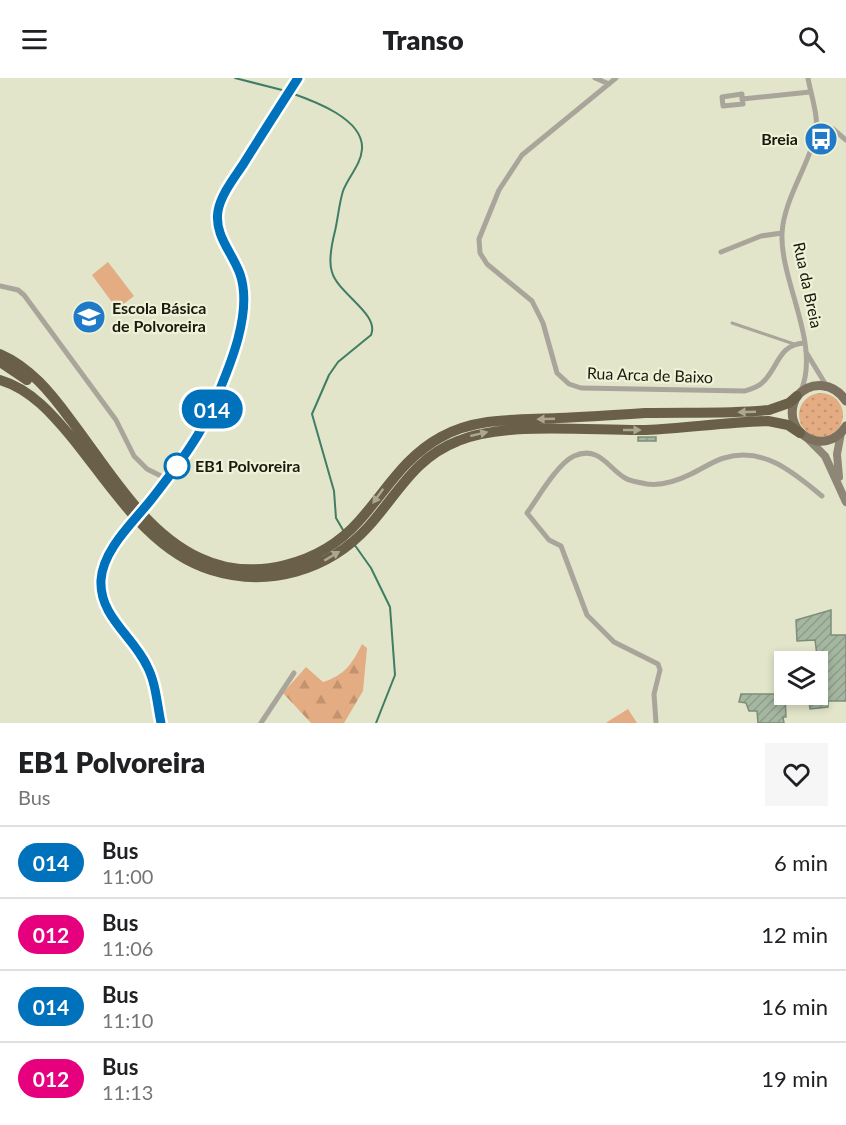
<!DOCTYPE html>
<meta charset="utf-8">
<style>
:root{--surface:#fff;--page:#f6f6f6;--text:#202124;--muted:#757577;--line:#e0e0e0}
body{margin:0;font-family:Lato,sans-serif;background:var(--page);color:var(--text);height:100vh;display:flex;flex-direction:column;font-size:22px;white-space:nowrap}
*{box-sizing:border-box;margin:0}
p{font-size:20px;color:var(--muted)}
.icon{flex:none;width:33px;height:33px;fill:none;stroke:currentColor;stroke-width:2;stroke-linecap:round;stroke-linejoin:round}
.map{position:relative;height:645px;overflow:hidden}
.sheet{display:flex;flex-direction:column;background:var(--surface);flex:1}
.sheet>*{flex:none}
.badge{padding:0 12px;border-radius:20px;font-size:21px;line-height:39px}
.fabs{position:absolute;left:774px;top:573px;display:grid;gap:12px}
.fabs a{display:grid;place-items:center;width:54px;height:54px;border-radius:0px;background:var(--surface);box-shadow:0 3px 9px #0003;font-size:30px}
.map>.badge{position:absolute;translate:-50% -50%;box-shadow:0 0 0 3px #fff}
.round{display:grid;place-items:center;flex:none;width:63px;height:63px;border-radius:0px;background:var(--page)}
.headline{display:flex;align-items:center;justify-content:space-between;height:102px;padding:0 18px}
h1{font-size:28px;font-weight:800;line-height:45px}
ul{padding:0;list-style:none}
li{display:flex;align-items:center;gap:18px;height:72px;padding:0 18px;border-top:2px solid var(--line)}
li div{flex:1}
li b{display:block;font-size:22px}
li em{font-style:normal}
li .badge{min-width:66px;font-weight:700;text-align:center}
header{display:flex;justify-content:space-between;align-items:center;height:78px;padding:0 18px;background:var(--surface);font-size:27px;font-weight:800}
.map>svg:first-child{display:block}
</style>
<header><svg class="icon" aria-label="menu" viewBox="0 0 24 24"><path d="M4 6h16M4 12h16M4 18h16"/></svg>Transo<svg class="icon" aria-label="search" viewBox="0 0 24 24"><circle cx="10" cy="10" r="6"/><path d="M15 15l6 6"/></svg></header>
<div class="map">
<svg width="846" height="645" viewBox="0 0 846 645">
<defs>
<pattern id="grass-dots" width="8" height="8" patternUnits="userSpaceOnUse" patternTransform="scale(1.5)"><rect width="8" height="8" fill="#e4ac82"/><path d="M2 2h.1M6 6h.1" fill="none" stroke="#c3936f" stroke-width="1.8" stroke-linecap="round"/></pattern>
<pattern id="forest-firs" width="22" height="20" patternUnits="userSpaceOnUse" patternTransform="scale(1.5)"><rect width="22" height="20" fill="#e4ac82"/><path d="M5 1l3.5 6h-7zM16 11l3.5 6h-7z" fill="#c3936f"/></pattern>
<pattern id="building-hatch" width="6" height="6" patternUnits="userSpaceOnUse" patternTransform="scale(1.5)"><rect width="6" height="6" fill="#a5b7a1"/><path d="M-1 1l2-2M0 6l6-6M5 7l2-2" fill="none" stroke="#8d9d89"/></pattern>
</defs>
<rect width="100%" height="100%" fill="#e2e5c9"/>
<path fill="url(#grass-dots)" d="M799 337a22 22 0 1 1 44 0a22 22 0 1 1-44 0Z"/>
<path fill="url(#forest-firs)" d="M362,566L367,570L363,613L344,645H311L283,615L306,589L323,604C345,597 352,586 362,566Z"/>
<path fill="#e4ac82" d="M108,184L134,218L117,231L92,197Z
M628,631L637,645H606L607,644Z"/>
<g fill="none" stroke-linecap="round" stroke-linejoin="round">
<path stroke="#3f7d64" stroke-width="2" d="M235,0L286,13
M291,15C314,23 364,41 362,71C361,87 348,99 343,113C339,126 338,140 335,153C332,165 328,183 332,194C338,216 380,236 371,257L338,284L329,297L312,336L334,413L336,440L343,452
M354,466L371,490L390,529L395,597L376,645"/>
</g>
<path fill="url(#building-hatch)" stroke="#7c8e78" stroke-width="1.5" d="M638,359H656V363H638Z
M831,532V557H846V623H828V629L810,631L808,616H818V601H820L815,562L797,563L796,542Z
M741,616H785L786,639H783L784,645H758L757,633H749L746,625L739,624Z"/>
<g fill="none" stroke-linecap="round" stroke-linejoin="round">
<path stroke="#c4c6ad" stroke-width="8" stroke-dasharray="8 4" stroke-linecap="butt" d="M130,448L152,421"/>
<path stroke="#aaa59a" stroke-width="3" d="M732,245L794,266"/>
<path stroke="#aaa59a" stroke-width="5" d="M595,0L609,6
M616,0L522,77L499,112L479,161L480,175L487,186L532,223L543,245L557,295L569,306L581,310L745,313C751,311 758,309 762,305C779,290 777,267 804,265
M742,21L743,26L723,28L722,19L742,16V21L810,14
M816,46L833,51L846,62
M721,174L761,158L782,155
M0,208L18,212L24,217L116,342L134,378L147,391L167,401
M806,274L826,307
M801,313C821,265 780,204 782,155C784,122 807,90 815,59C820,41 811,18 808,0
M261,645L294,595
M656,645L654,616L660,592L658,586L614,564L587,537L561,468L549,462L527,435C538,420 557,386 574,378C599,367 608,390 625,400C630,403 641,405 647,406C663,408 677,403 691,396C702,391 713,383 724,380C764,368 794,395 822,418"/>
<path stroke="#8e8777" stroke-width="8" d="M809,362L825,378L846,424
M839,399L837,376L841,355
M152,421C197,361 248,289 243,209C241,181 213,162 218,132C222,116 235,99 244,84C262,56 280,28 297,0
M130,448C108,478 88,509 114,543C124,555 135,566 142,579C154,600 157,622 161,645"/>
<path stroke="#7b715e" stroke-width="9" d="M846,323C834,305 812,302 797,318C777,353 825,382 846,348"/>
<path stroke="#6a5f48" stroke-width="10" d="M0,276C30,289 51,315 70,341C107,389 143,454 200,480C253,505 321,486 359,443C386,413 404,379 441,359C477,339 519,342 558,340C587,339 616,337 645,335C686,334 728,336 769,332L789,325L797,318
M0,284L27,302
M0,302C31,311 53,337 73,361C112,409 149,473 211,492C268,510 328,493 368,449C398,416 414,380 458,363C505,343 593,353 646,352C687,350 728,344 768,343L788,347L800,355"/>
</g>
<defs><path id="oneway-solid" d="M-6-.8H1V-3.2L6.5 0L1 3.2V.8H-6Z" transform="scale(1.5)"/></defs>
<g fill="#aca88f">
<use href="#oneway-solid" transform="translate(747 334) rotate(178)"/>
<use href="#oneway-solid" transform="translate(546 341) rotate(178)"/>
<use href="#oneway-solid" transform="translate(632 352)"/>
<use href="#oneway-solid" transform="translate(479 356) rotate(-13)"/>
<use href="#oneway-solid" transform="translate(378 418) rotate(126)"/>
<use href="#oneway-solid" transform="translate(332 478) rotate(-31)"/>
</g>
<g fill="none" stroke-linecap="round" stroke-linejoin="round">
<g stroke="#fff" stroke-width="14">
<path id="line" d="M161,645C157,626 156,605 147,588C133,558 99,538 101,502C103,470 136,442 154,418C177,388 201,358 215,323C230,288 253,234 240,196C232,174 214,157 218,133C221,116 235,99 244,85C262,56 280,28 298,0"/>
</g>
<use href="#line" stroke="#0072bc" stroke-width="9"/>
</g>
<defs>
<g id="bus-disc" transform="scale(1.725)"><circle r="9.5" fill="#207ac7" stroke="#eff2d6"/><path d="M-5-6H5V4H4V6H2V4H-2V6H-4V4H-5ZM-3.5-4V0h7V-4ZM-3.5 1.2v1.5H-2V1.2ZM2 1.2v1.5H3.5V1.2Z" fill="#fff"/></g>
<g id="school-disc" transform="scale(1.725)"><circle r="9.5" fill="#207ac7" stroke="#eff2d6"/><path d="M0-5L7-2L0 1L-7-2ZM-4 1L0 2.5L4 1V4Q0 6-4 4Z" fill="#fff"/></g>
</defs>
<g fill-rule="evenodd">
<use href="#bus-disc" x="821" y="61"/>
<use href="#school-disc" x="89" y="239"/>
</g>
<circle fill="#fff" stroke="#0072bc" stroke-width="3" cx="177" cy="388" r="12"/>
<g text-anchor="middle" stroke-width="4.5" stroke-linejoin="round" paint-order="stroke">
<g font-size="16" font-weight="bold" fill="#18190f" stroke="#eff2d6" text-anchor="end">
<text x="798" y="67">Breia</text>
<text x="112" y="236" text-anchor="start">Escola Básica<tspan x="112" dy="18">de Polvoreira</tspan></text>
</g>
<g font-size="16" fill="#18190f" stroke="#eff2d6">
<text transform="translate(808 207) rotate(78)" y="6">Rua da Breia</text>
<text transform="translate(650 297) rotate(2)" y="6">Rua Arca de Baixo</text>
</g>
<g font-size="16" font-weight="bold" fill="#18190f" stroke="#eff2d6" text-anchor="start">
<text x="195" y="394">EB1 Polvoreira</text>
</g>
</g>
</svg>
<div class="fabs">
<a><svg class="icon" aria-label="layers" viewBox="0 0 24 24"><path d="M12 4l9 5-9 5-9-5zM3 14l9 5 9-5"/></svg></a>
</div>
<b class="badge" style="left:212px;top:331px;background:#0072bc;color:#fff">014</b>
</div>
<section class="sheet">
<div class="headline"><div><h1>EB1 Polvoreira</h1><p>Bus</p></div><a class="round"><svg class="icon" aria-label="heart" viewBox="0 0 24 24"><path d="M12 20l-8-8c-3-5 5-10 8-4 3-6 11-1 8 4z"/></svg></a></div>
<ul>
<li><span class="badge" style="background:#0072bc;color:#fff">014</span><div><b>Bus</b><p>11:00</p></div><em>6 min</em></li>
<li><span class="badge" style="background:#e6007e;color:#fff">012</span><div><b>Bus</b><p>11:06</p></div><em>12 min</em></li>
<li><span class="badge" style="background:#0072bc;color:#fff">014</span><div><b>Bus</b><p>11:10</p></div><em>16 min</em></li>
<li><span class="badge" style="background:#e6007e;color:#fff">012</span><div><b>Bus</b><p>11:13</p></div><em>19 min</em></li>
</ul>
</section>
